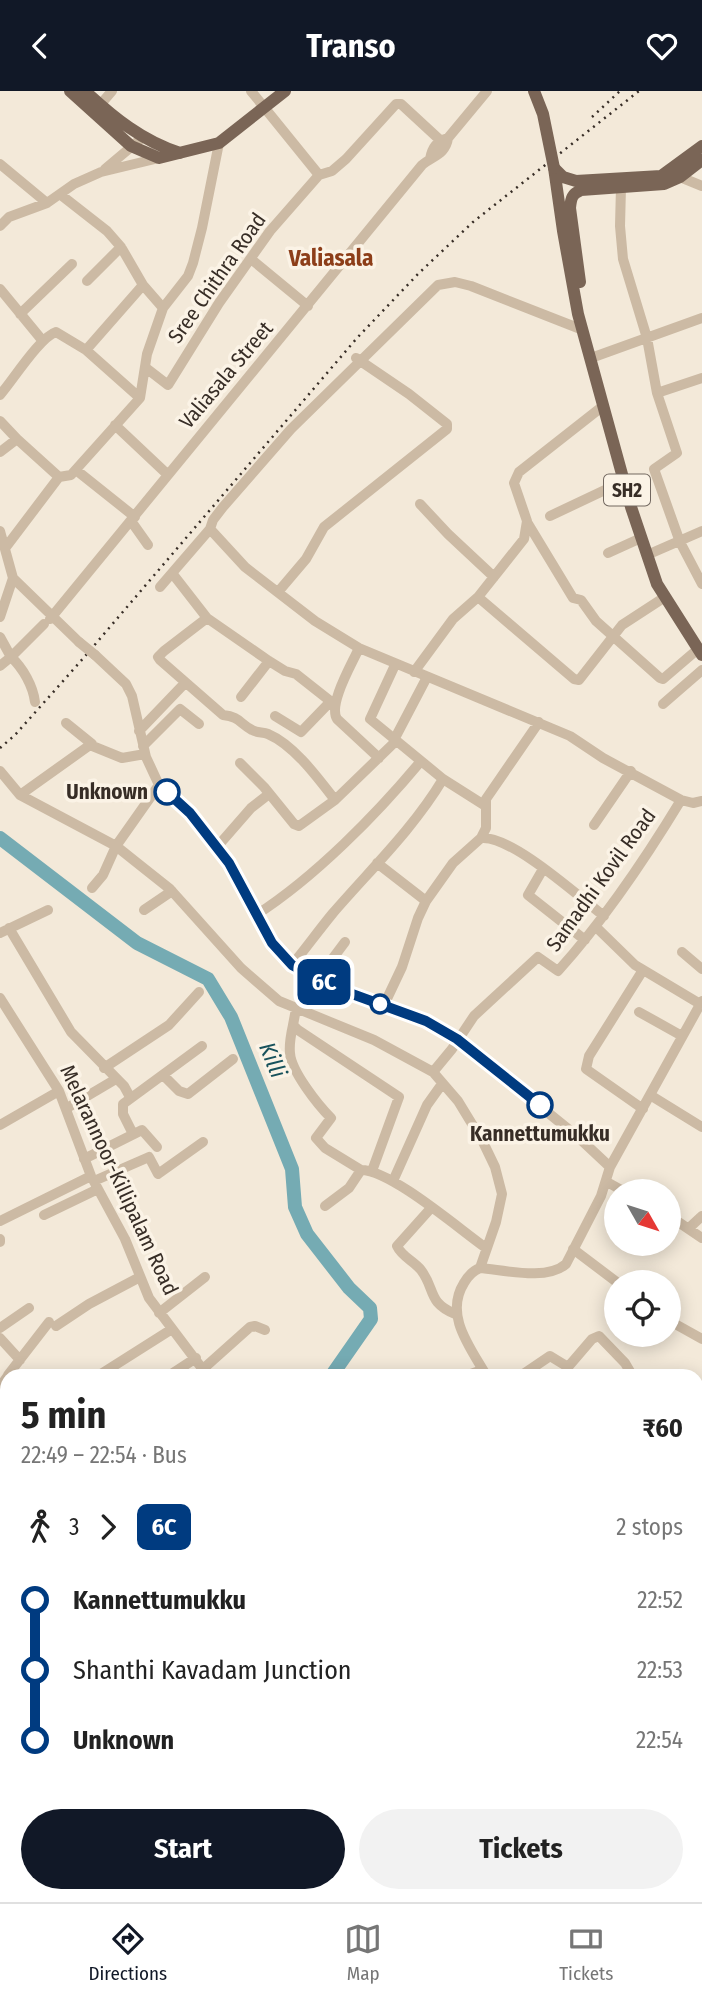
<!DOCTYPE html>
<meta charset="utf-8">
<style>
:root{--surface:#fff;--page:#f2f2f2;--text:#222;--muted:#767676;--line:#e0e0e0;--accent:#111827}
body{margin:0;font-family:"Fira Sans Condensed",sans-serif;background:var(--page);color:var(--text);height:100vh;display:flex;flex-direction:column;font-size:26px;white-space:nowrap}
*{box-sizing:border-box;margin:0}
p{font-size:23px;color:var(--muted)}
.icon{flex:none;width:38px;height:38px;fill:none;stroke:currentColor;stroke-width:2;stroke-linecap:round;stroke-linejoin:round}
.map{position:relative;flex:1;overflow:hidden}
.drawer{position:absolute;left:0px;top:1278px;width:704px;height:534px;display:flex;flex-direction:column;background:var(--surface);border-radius:21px 21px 0 0;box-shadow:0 4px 18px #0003}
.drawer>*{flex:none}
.badge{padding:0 14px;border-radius:10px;font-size:24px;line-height:46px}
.needle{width:46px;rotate:129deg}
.tools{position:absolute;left:604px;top:1088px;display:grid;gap:14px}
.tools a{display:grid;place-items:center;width:77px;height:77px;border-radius:50%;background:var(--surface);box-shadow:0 4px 18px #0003;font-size:35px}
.map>.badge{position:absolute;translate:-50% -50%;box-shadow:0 0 0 4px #fff}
.legs{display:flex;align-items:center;gap:10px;height:77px;padding:0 21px;font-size:23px}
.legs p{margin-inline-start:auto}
.overview{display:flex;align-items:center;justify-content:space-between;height:119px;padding:0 21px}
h1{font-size:38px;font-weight:700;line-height:52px}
.button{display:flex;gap:14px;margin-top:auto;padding:14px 21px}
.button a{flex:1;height:80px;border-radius:42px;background:var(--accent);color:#fff;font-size:28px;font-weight:700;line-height:80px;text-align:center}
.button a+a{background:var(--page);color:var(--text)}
ul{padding:0 21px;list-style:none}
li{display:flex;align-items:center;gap:24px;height:70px;font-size:26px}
li i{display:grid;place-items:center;width:10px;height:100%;margin:0 9px;background:currentColor}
li i::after{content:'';width:18px;height:18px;margin:-9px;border:5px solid;border-radius:50%;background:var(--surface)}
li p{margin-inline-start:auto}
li:first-child i{background:linear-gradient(#0000 50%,currentColor 0)}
li:last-child i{background:linear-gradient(currentColor 50%,#0000 0)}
header{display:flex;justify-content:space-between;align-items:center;height:91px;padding:0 21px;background:var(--accent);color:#fff;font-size:32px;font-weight:700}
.tab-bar{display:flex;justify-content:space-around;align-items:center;height:98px;border-top:2px solid var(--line);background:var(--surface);font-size:19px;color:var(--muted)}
.tab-bar a{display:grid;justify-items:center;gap:4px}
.tab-bar .active{color:var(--accent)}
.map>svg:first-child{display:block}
</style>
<header><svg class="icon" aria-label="back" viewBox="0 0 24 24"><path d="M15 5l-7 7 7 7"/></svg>Transo<svg class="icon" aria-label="heart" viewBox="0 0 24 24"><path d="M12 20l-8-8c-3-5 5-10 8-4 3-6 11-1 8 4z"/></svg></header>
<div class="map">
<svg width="702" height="1811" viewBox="0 0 702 1811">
<rect width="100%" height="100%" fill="#f3e9d9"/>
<path fill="#b1c498" d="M0,1495L7,1501V1753L0,1757Z"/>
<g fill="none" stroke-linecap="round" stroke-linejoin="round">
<path stroke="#75abb3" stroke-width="14" d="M0,747L137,852L208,888L231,926L292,1078L295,1116L307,1143L349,1197L370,1217L371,1228L332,1284
M457,1804L458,1811"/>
<path stroke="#ccbaa4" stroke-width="10" d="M251,0L319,84
M100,14L112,0
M448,47L487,0
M0,73L47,112
M105,78L143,46
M680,86L702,95
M621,96L620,135L623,168L647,247L657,302L677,362L654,378L680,451L702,493
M0,135L9,126L47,112L74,93L101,81L159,67
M251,168L308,215
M87,190L121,156
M0,198L42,249
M163,217L188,185L193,172L202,137L219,52
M20,223L72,173
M591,267L702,227
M146,277L168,294L219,212L270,140L319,84L332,80L346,68L396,13H401L440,49
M657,302L702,287
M0,304C13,289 40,246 56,241L86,259
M140,307L86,259L143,194
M0,330L17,348
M115,334L167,383
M0,361L17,348L59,386
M76,379L135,426
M420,413L448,443L494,486
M550,425L624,390
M131,430L148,454
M527,431L573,507L581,509L596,530L660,587L663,588L698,558
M210,438L245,476L315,530L359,557L570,645L603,667L681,709L693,712L702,710
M0,440L13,487L79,551
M6,456L59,386L71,384L140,307L147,263L163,217L143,194L121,156L107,140L61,104
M608,462L641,447
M647,464L702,440
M172,482L207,527L164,560L158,566L160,569L223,624C240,626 239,632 252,639C257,642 263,641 268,643C294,654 318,687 335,709
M160,496L210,438L213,429L223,416L291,338L438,194L455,191L471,195L583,239
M278,501L306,468L324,436L447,338V333L409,303L356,267
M478,506L574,588L579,589L622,534L665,506
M0,526L13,487
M207,527L269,570L285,580L296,583L334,613
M50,528L422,74C433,65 446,63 448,47C437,50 432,56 430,68
M0,546L11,566L0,575
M359,557C352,573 328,613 337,628L379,667
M95,564L126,593L132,605L146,666L159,694L190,722L229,772L246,799L256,824L272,852L292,874L333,896L426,930L457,948L578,1046L610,1076
M395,574L370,628L443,688L484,714
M414,581L453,528L478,506L524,448L527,430L514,392L519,381L603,315
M241,606L269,570
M35,611C33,595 23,577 11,566L44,533
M663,613L702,579
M275,625L301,641L331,610
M66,632L92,653
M139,640L185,592
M394,649L427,586
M143,655L180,618L199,633
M240,672L264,696L294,733L299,735L335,709L396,650
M0,680L20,704L116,755L136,771L170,798L241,877L279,910L374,949L433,981L458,1010L483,1051L495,1076L502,1103L496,1131L480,1177
M20,704L90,654L122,667L145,663
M594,734L631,680
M481,747C511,744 578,805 604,825
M217,756L251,717L269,703
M377,772L426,810
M543,778L528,804L585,849
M92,797L103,784L116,755L159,694
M144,819L172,800
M256,824C315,786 376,724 421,670
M596,836L635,874L700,913
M9,837L71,941L124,995L130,1006
M0,842L48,819
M682,861L702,878
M292,874C306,857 319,839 333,822C371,778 413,738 443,688
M643,879L589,965L586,978L643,1018
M318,887L345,851
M0,907L59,1000L91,1085L125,1148L149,1207L207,1284
M384,914L402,876L418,827L426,810L453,772L481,747L486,737V708L539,631
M296,918L293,934L298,939L399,1006L372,1080
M639,921L682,945
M293,934C291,943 289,953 290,962C291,980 318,1014 331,1027L316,1047L325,1057L361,1079
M104,977L169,934L199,901
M433,981L452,958L474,925L538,866L558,880C605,828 644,770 681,709
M163,984L179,1000L188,1003L233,968
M650,1004L702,1036
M67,1017L116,988
M0,1034L59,1000
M133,1043L123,1023V1013L202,955
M84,1068L142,1039L157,1056
M94,1090L149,1066L158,1083L203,1051
M393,1090L427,1014L442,993
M607,1091L625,1101
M325,1115L349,1097L361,1079C391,1079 459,1138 486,1157
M431,1117L397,1155C402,1166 414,1170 421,1179C436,1199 427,1211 455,1223
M44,1124L98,1098
M668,1124L702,1147
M0,1130L91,1085
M689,1137L702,1125
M0,1148V1151
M573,1158L618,1192
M159,1222L205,1186
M668,1229L702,1248
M56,1235L89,1213L140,1186
M0,1237L29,1217
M0,1247L20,1269
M203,1278L250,1236L255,1235L265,1239
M101,1283L172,1238
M8,1284L49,1231
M170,1284L196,1267
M468,1284L482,1279
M486,1284C470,1256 444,1224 464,1192C468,1185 472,1180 480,1177C504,1179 547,1190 566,1173L601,1105L610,1076L702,910
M522,1284L550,1265L568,1276L592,1248L599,1245L625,1272L632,1284
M0,1296L7,1286
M696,1347L702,1351
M0,1365L7,1369
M696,1488L702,1493
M696,1678L702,1683
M696,1699L702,1704
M696,1771L702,1766
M224,1804L228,1811
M503,1804V1811
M609,1804L615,1811
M672,1804L678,1811
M284,1810V1811
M653,1811L660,1804"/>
<path stroke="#7a6556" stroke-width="12" d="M70,0L131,55L159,67L219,52L285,0
M85,0C113,26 142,50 180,62
M554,77L563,140L578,223L631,416L657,493L702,564
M554,77L563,86L576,90L661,85L702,55
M580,191L570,117C571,107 572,103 581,99L664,93L680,86L702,69
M696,1567L702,1565
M375,1807L392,1804"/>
<path stroke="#372d26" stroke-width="2.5" stroke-dasharray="2 5" stroke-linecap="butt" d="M592,26L620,0
M0,657L15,644L80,571L357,247L419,182L473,131L639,0"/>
<path stroke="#ccbaa4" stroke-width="10" d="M79,551L95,564"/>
<path stroke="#7a6556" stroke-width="12" d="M534,0L543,23L554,77"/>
</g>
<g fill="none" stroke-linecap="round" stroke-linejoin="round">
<g stroke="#fff" stroke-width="16">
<path id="line-1" d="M167,701L190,722L229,772L272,852L292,874L333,896L426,930L457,948L540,1014"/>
</g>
<use href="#line-1" stroke="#003b80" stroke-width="10"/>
</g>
<g fill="#fff" stroke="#003b80" stroke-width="3.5">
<circle cx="167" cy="701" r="12"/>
<circle cx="380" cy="913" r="9"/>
<circle cx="540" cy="1014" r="12"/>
</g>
<g text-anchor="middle" stroke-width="7" stroke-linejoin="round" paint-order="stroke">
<rect fill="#fbf3e6" stroke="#726860" stroke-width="2" x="604" y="383.5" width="46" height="31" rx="5"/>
<g font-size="19" font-weight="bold" fill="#372d26">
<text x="627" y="406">SH2</text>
</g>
<g font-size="21" fill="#372d26" stroke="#fbf3e6">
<text transform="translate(217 187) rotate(-55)" y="7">Sree Chithra Road</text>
<text transform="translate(226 284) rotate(-50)" y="7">Valiasala Street</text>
<text transform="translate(601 789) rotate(-54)" y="7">Samadhi Kovil Road</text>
<text transform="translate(119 1089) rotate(65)" y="7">Melarannoor-Killipalam Road</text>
</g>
<g font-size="21" font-weight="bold" fill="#372d26" stroke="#fbf3e6" text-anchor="end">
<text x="148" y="708">Unknown</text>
<text x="540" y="1050" text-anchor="middle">Kannettumukku</text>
</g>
<g font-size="23" font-weight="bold" fill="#8d3e19" stroke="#fbf3e6">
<text x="331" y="175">Valiasala</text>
</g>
<g font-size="23" font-style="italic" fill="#18525c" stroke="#fbf3e6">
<text transform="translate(273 969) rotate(68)" y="8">Killi</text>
</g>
</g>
</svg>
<div class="tools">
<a><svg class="needle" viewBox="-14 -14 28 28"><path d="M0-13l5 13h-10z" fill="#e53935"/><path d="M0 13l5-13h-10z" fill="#767676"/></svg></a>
<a><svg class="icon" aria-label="locate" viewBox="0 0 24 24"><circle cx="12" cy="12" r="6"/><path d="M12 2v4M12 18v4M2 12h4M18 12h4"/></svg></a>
</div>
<b class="badge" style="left:324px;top:891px;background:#003b80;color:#fff">6C</b>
<section class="drawer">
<div class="overview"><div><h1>5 min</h1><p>22:49 – 22:54 · Bus</p></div><b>₹60</b></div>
<div class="legs"><svg class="icon" aria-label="walk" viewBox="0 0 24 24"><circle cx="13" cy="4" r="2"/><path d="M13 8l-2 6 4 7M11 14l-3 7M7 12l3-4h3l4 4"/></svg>3<svg class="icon" aria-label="forward" viewBox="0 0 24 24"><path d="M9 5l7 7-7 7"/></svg><b class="badge" style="background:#003b80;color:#fff">6C</b><p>2 stops</p></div>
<ul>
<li><i style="color:#003b80"></i><b>Kannettumukku</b><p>22:52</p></li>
<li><i style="color:#003b80"></i><span>Shanthi Kavadam Junction</span><p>22:53</p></li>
<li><i style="color:#003b80"></i><b>Unknown</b><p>22:54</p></li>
</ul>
<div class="button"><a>Start</a><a>Tickets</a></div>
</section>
</div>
<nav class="tab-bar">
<a class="active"><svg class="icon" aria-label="directions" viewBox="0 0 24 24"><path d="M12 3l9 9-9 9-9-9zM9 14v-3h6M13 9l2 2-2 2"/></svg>Directions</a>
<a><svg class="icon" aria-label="map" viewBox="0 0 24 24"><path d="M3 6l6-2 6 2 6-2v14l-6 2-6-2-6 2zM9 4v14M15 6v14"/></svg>Map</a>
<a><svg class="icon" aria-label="tickets" viewBox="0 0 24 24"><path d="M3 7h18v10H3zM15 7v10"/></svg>Tickets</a>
</nav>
